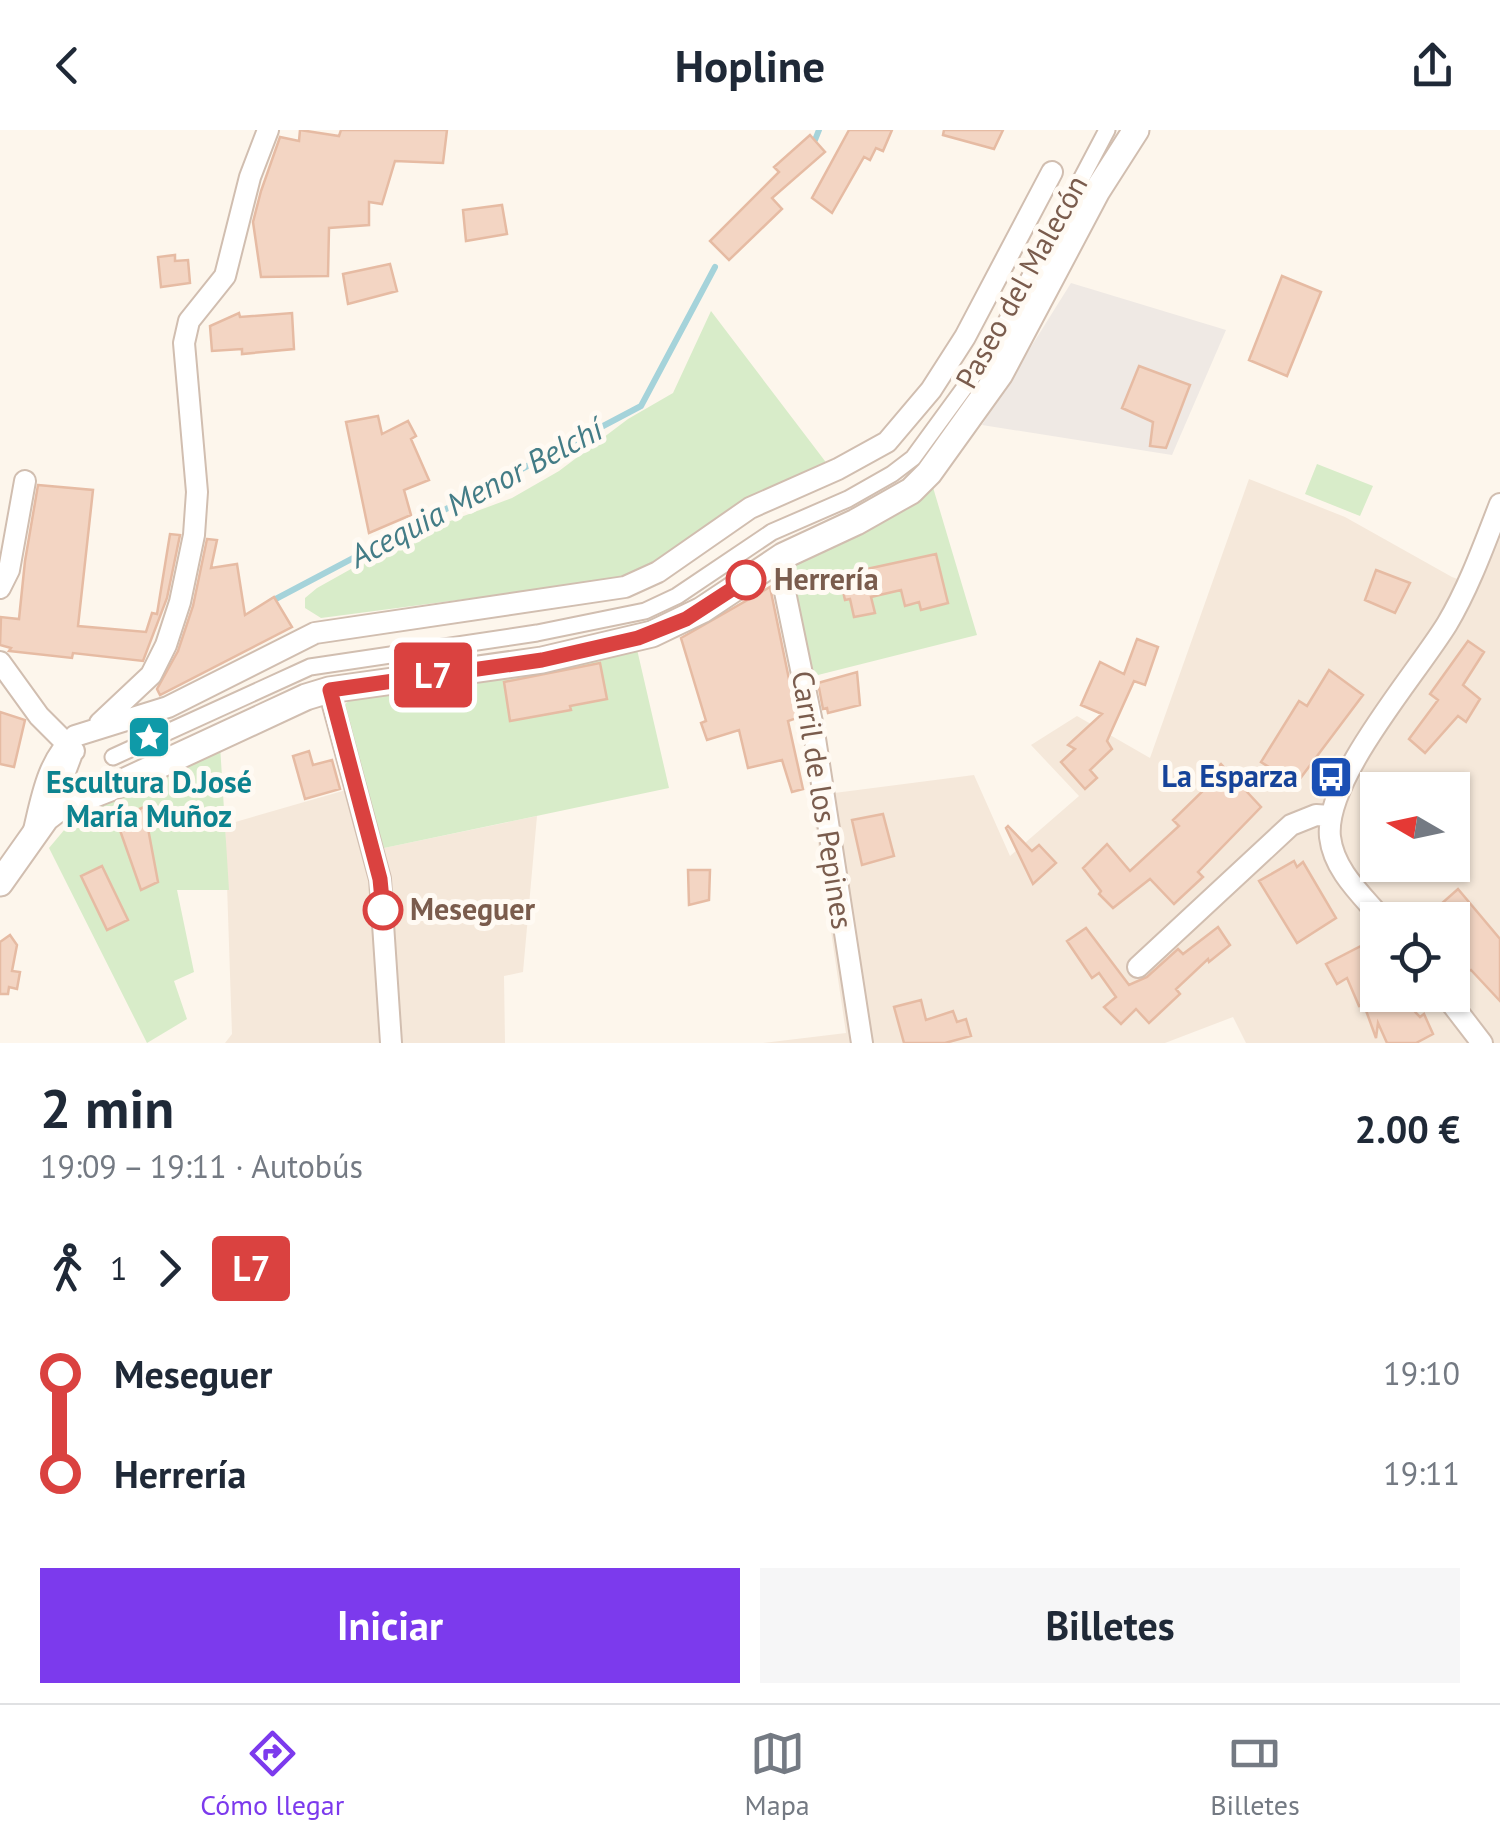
<!DOCTYPE html>
<html lang="es">
<meta charset="utf-8">
<style>
:root{--surface:#fff;--page:#f6f6f7;--text:#1f2937;--muted:#747a83;--line:#e0e1e3;--accent:#7c3aed}
body{margin:0;font-family:"PT Sans",sans-serif;background:var(--page);color:var(--text);height:100vh;display:flex;flex-direction:column;font-size:38px;white-space:nowrap}
*{box-sizing:border-box;margin:0}
p{font-size:32px;color:var(--muted)}
.icon{flex:none;width:55px;height:55px;fill:none;stroke:currentColor;stroke-width:2;stroke-linecap:round;stroke-linejoin:round}
.map{position:relative;height:913px;overflow:hidden}
.sheet{display:flex;flex-direction:column;background:var(--surface);flex:1}
.sheet>*{flex:none}
.badge{padding:0 20px;border-radius:8px;font-size:35px;line-height:65px}
.needle{width:65px;rotate:279deg}
.controls{position:absolute;left:1360px;top:642px;display:grid;gap:20px}
.controls a{display:grid;place-items:center;width:110px;height:110px;border-radius:0px;background:var(--surface);box-shadow:0 2px 8px #0004;font-size:50px}
.map>.badge{position:absolute;translate:-50% -50%;box-shadow:0 0 0 5px #fff}
.legs{display:flex;align-items:center;gap:15px;height:110px;padding:0 40px;font-size:32px}
.legs p{margin-inline-start:auto}
.overview{display:flex;align-items:center;justify-content:space-between;height:170px;padding:0 40px}
h1{font-size:55px;font-weight:600;line-height:75px}
.button{display:flex;gap:20px;margin-top:auto;padding:20px 40px}
.button a{flex:1;height:115px;border-radius:0px;background:var(--accent);color:#fff;font-size:40px;font-weight:600;line-height:115px;text-align:center}
.button a+a{background:var(--page);color:var(--text)}
ul{padding:0 40px;list-style:none}
li{display:flex;align-items:center;gap:35px;height:100px;font-size:38px}
li i{display:grid;place-items:center;width:15px;height:100%;margin:0 12px;background:currentColor}
li i::after{content:'';width:25px;height:25px;margin:-12px;border:8px solid;border-radius:50%;background:var(--surface)}
li p{margin-inline-start:auto}
li:first-child i{background:linear-gradient(#0000 50%,currentColor 0)}
li:last-child i{background:linear-gradient(currentColor 50%,#0000 0)}
header{display:flex;justify-content:space-between;align-items:center;height:130px;padding:0 40px;background:var(--surface);font-size:45px;font-weight:600}
.tabs{display:flex;justify-content:space-around;align-items:center;height:140px;border-top:2px solid var(--line);background:var(--surface);font-size:28px;color:var(--muted)}
.tabs a{display:grid;justify-items:center;gap:5px}
.tabs .selected{color:var(--accent)}
.map>svg:first-child{display:block}
</style>
<header><svg class="icon" aria-label="back" viewBox="0 0 24 24"><path d="M15 5l-7 7 7 7"/></svg>Hopline<svg class="icon" aria-label="share" viewBox="0 0 24 24"><path d="M12 15V3M7 8l5-5 5 5M5 13v7h14v-7"/></svg></header>
<div class="map">
<svg width="1500" height="913" viewBox="0 0 1500 913">
<rect width="100%" height="100%" fill="#fdf6ec"/>
<path fill="#f5e8da" fill-rule="evenodd" d="M1249,349L1345,387L1452,447L1477,456L1500,395V913H1246L1233,887L1165,913H763L846,903L811,666L974,645L1010,726L1079,666L1031,615L1077,586L1150,628ZM1378,660H1452V735H1378ZM1378,790H1452V865H1378Z
M346,660H365L384,718L537,686L523,842L504,846L505,913H225L232,904L225,695Z"/>
<path fill="#efe9e4" d="M1071,153L1226,200L1172,325L982,295Z"/>
<path fill="#d8ecc9" d="M711,181L828,335L656,435L620,449L321,488L305,478V468L317,458L410,406L512,368L559,341L628,289L673,263Z
M1317,334L1373,356L1360,386L1305,364Z
M932,354L977,505L810,547L788,432Z
M636,515L669,658L384,718L342,591L346,573L356,566Z
M220,615L229,760H177L194,842L174,851L187,889L147,913L49,718L65,699L97,684L93,673Z"/>
<g fill="none" stroke-linecap="round" stroke-linejoin="round">
<path stroke="#a5d3da" stroke-width="6" d="M815,10L819,0
M270,472L641,276L715,137"/>
</g>
<path fill="#f3d5c3" stroke="#e6bba3" stroke-width="2.5" d="M300,0L339,6L341,0H447L443,33L395,31L382,74L369,72V95L329,98L328,146L261,147L253,92L261,61L280,7L299,11Z
M849,0H892L883,21L876,18L870,30L864,27L832,83L812,68Z
M944,0H1003L994,19L943,5Z
M810,5L825,22L772,68L782,79L729,130L710,111L779,42L774,37Z
M502,75L507,104L466,111L463,80Z
M175,125V131L188,130L190,153L161,157L158,127Z
M390,134L397,161L348,174L343,144Z
M1282,146L1321,162L1287,246L1249,230Z
M239,183L240,187L292,183L294,219L242,224V219L212,221L210,196Z
M1139,236L1190,255L1166,318L1150,316L1153,292L1122,278Z
M378,286L382,304L408,291L416,306L411,309L429,350L404,360L411,385L369,403L346,292Z
M38,355L93,360L78,496L146,502L152,483L157,484L170,404L180,405L167,468L143,531L73,523L72,528L9,521L11,518L0,515L1,487L19,489L25,431Z
M207,409L217,410L211,438L237,434L245,485L274,467L292,497L160,565L157,559L178,521L193,476Z
M936,424L948,473L921,480L919,472L905,476L901,460L871,467L875,483L854,487L850,469L845,470L839,445Z
M1376,440L1410,453L1395,483L1365,470Z
M770,457L797,588L788,591L803,659L792,662L782,630L748,638L739,600L707,610L701,593L706,591L681,508Z
M1137,509L1158,517L1145,555L1134,551L1107,611L1112,619L1090,640L1097,648L1085,659L1061,632L1075,619L1068,615L1102,584L1081,575L1100,532L1124,544Z
M1468,511L1484,522L1463,555L1480,569L1466,592L1458,586L1425,623L1409,609L1438,570L1430,564Z
M600,533L607,569L570,576L571,580L510,591L504,552Z
M1329,540L1363,565L1296,654L1261,632L1299,571L1307,576Z
M857,542L860,575L828,583L827,578L823,579L818,553Z
M0,582L25,590L14,637L0,634Z
M309,621L313,635L332,630L340,659L305,669L293,626Z
M1221,634L1261,677L1198,742L1203,747L1174,774L1150,749L1113,778L1099,764L1101,761L1083,738L1107,714L1130,741L1179,696L1173,690L1208,656L1203,650Z
M144,677L158,752L141,760L116,689Z
M883,684L894,726L862,735L852,690Z
M1008,696L1032,721L1039,715L1056,733L1033,754L1006,698Z
M1294,731L1297,737L1303,732L1336,788L1297,813L1259,751Z
M102,736L128,790L107,800L81,746Z
M688,740H710L709,770L689,775Z
M1458,759L1500,809V871L1471,840L1467,842L1452,826V790H1423Z
M1218,797L1230,815L1209,832L1208,829L1176,859L1180,864L1149,893L1136,879L1121,894L1104,877L1116,867L1099,843L1092,848L1067,811L1086,798L1129,855L1147,847L1178,819L1183,824Z
M10,805L17,815L12,841L20,842L17,859L9,857L8,864H0V812Z
M1365,814L1378,835V865H1403L1416,883L1420,887L1424,884L1433,904L1416,913H1387L1378,893L1376,908L1364,875L1359,876L1347,848L1337,854L1326,834Z
M921,870L926,890L953,881L957,892L966,889L971,906L945,913H904L894,877Z"/>
<g fill="none" stroke-linecap="round" stroke-linejoin="round">
<g stroke="#d1beb0" stroke-width="19">
<path id="pedestrian" d="M113,627L310,537L537,503L645,481L677,466L772,402L848,369L892,344L913,328L989,224L1107,0"/>
</g>
<g stroke="#d1beb0" stroke-width="24">
<path id="minor" d="M778,428L814,602L862,913
M0,458L9,440L25,351
M0,532L39,586L74,621
M329,560L380,749L391,913
M100,593L151,545L166,515L180,472L194,405L197,362L184,213L189,191L225,146L250,47L268,0
M59,678L62,650L71,626
M34,700C42,666 48,630 75,606L168,577L315,503L625,457L658,442L750,378L838,339L887,312L931,260L965,207L1052,42
M1383,790C1362,765 1334,741 1330,707C1324,649 1415,546 1447,494C1469,457 1484,415 1500,374
M1138,837L1291,695L1316,685L1330,686
M1445,865L1482,913"/>
</g>
<g stroke="#d1beb0" stroke-width="29">
<path id="tertiary" d="M0,753L46,688L59,678L110,658L306,567L329,560L542,530L652,504L702,480L783,426L856,392L911,361L929,343L1000,244L1097,61L1136,0"/>
</g>
<use href="#pedestrian" stroke="#fff" stroke-width="15"/>
<use href="#minor" stroke="#fff" stroke-width="20"/>
<use href="#tertiary" stroke="#fff" stroke-width="25"/>
</g>
<g fill="none" stroke-linecap="round" stroke-linejoin="round">
<g stroke="#fff" stroke-width="22">
<path id="line-1" d="M383,780L380,749L330,560L542,530L638,508L686,489L746,450"/>
</g>
<use href="#line-1" stroke="#da4240" stroke-width="15"/>
</g>
<defs>
<g id="sight-square" transform="scale(2.25)"><rect x="-9" y="-9" width="18" height="18" rx="4" fill="#0f9aa8" stroke="#fffaf3"/><path d="M0-6L1.8-2.2L6-1.7L2.9 1.2L3.7 5.4L0 3.3L-3.7 5.4L-2.9 1.2L-6-1.7L-1.8-2.2Z" fill="#fff"/></g>
<g id="bus-square" transform="scale(2.25)"><rect x="-9" y="-9" width="18" height="18" rx="4" fill="#1a4fb4" stroke="#fffaf3"/><path d="M-5-6H5V4H4V6H2V4H-2V6H-4V4H-5ZM-3.5-4V0h7V-4ZM-3.5 1.2v1.5H-2V1.2ZM2 1.2v1.5H3.5V1.2Z" fill="#fff"/></g>
</defs>
<g fill-rule="evenodd">
<use href="#sight-square" x="149" y="607"/>
<use href="#bus-square" x="1331" y="647"/>
</g>
<g fill="#fff" stroke="#da4240" stroke-width="5">
<circle cx="746" cy="450" r="18"/>
<circle cx="383" cy="780" r="18"/>
</g>
<g text-anchor="middle" stroke-width="10" stroke-linejoin="round" paint-order="stroke">
<g font-size="30" fill="#7a5c4d" stroke="#fffaf3">
<text transform="translate(1022 152) rotate(-61)" y="10">Paseo del Malecón</text>
<text transform="translate(822 670) rotate(81)" y="10">Carril de los Pepines</text>
</g>
<g font-size="30" font-weight="bold" fill="#7a5c4d" stroke="#fffaf3" text-anchor="start">
<text x="774" y="460">Herrería</text>
<text x="410" y="790">Meseguer</text>
</g>
<g font-size="30" font-weight="bold" fill="#164399" stroke="#fffaf3" text-anchor="end">
<text x="1298" y="657">La Esparza</text>
</g>
<g font-size="30" font-weight="bold" fill="#0d838f" stroke="#fffaf3">
<text x="149" y="663">Escultura D.José<tspan x="149" dy="34">María Muñoz</tspan></text>
</g>
<g font-size="32" font-style="italic" fill="#437c86" stroke="#fffaf3">
<text transform="translate(476 363) rotate(-28)" y="11">Acequia Menor Belchí</text>
</g>
</g>
</svg>
<div class="controls">
<a><svg class="needle" viewBox="-14 -14 28 28"><path d="M0-13l5 13h-10z" fill="#e53935"/><path d="M0 13l5-13h-10z" fill="#747a83"/></svg></a>
<a><svg class="icon" aria-label="locate" viewBox="0 0 24 24"><circle cx="12" cy="12" r="6"/><path d="M12 2v4M12 18v4M2 12h4M18 12h4"/></svg></a>
</div>
<b class="badge" style="left:433px;top:545px;background:#da4240;color:#fff">L7</b>
</div>
<section class="sheet">
<div class="overview"><div><h1>2 min</h1><p>19:09 – 19:11 · Autobús</p></div><b>2.00 €</b></div>
<div class="legs"><svg class="icon" aria-label="walk" viewBox="0 0 24 24"><circle cx="13" cy="4" r="2"/><path d="M13 8l-2 6 4 7M11 14l-3 7M7 12l3-4h3l4 4"/></svg>1<svg class="icon" aria-label="forward" viewBox="0 0 24 24"><path d="M9 5l7 7-7 7"/></svg><b class="badge" style="background:#da4240;color:#fff">L7</b></div>
<ul>
<li><i style="color:#da4240"></i><b>Meseguer</b><p>19:10</p></li>
<li><i style="color:#da4240"></i><b>Herrería</b><p>19:11</p></li>
</ul>
<div class="button"><a>Iniciar</a><a>Billetes</a></div>
</section>
<nav class="tabs">
<a class="selected"><svg class="icon" aria-label="directions" viewBox="0 0 24 24"><path d="M12 3l9 9-9 9-9-9zM9 14v-3h6M13 9l2 2-2 2"/></svg>Cómo llegar</a>
<a><svg class="icon" aria-label="map" viewBox="0 0 24 24"><path d="M3 6l6-2 6 2 6-2v14l-6 2-6-2-6 2zM9 4v14M15 6v14"/></svg>Mapa</a>
<a><svg class="icon" aria-label="tickets" viewBox="0 0 24 24"><path d="M3 7h18v10H3zM15 7v10"/></svg>Billetes</a>
</nav>
